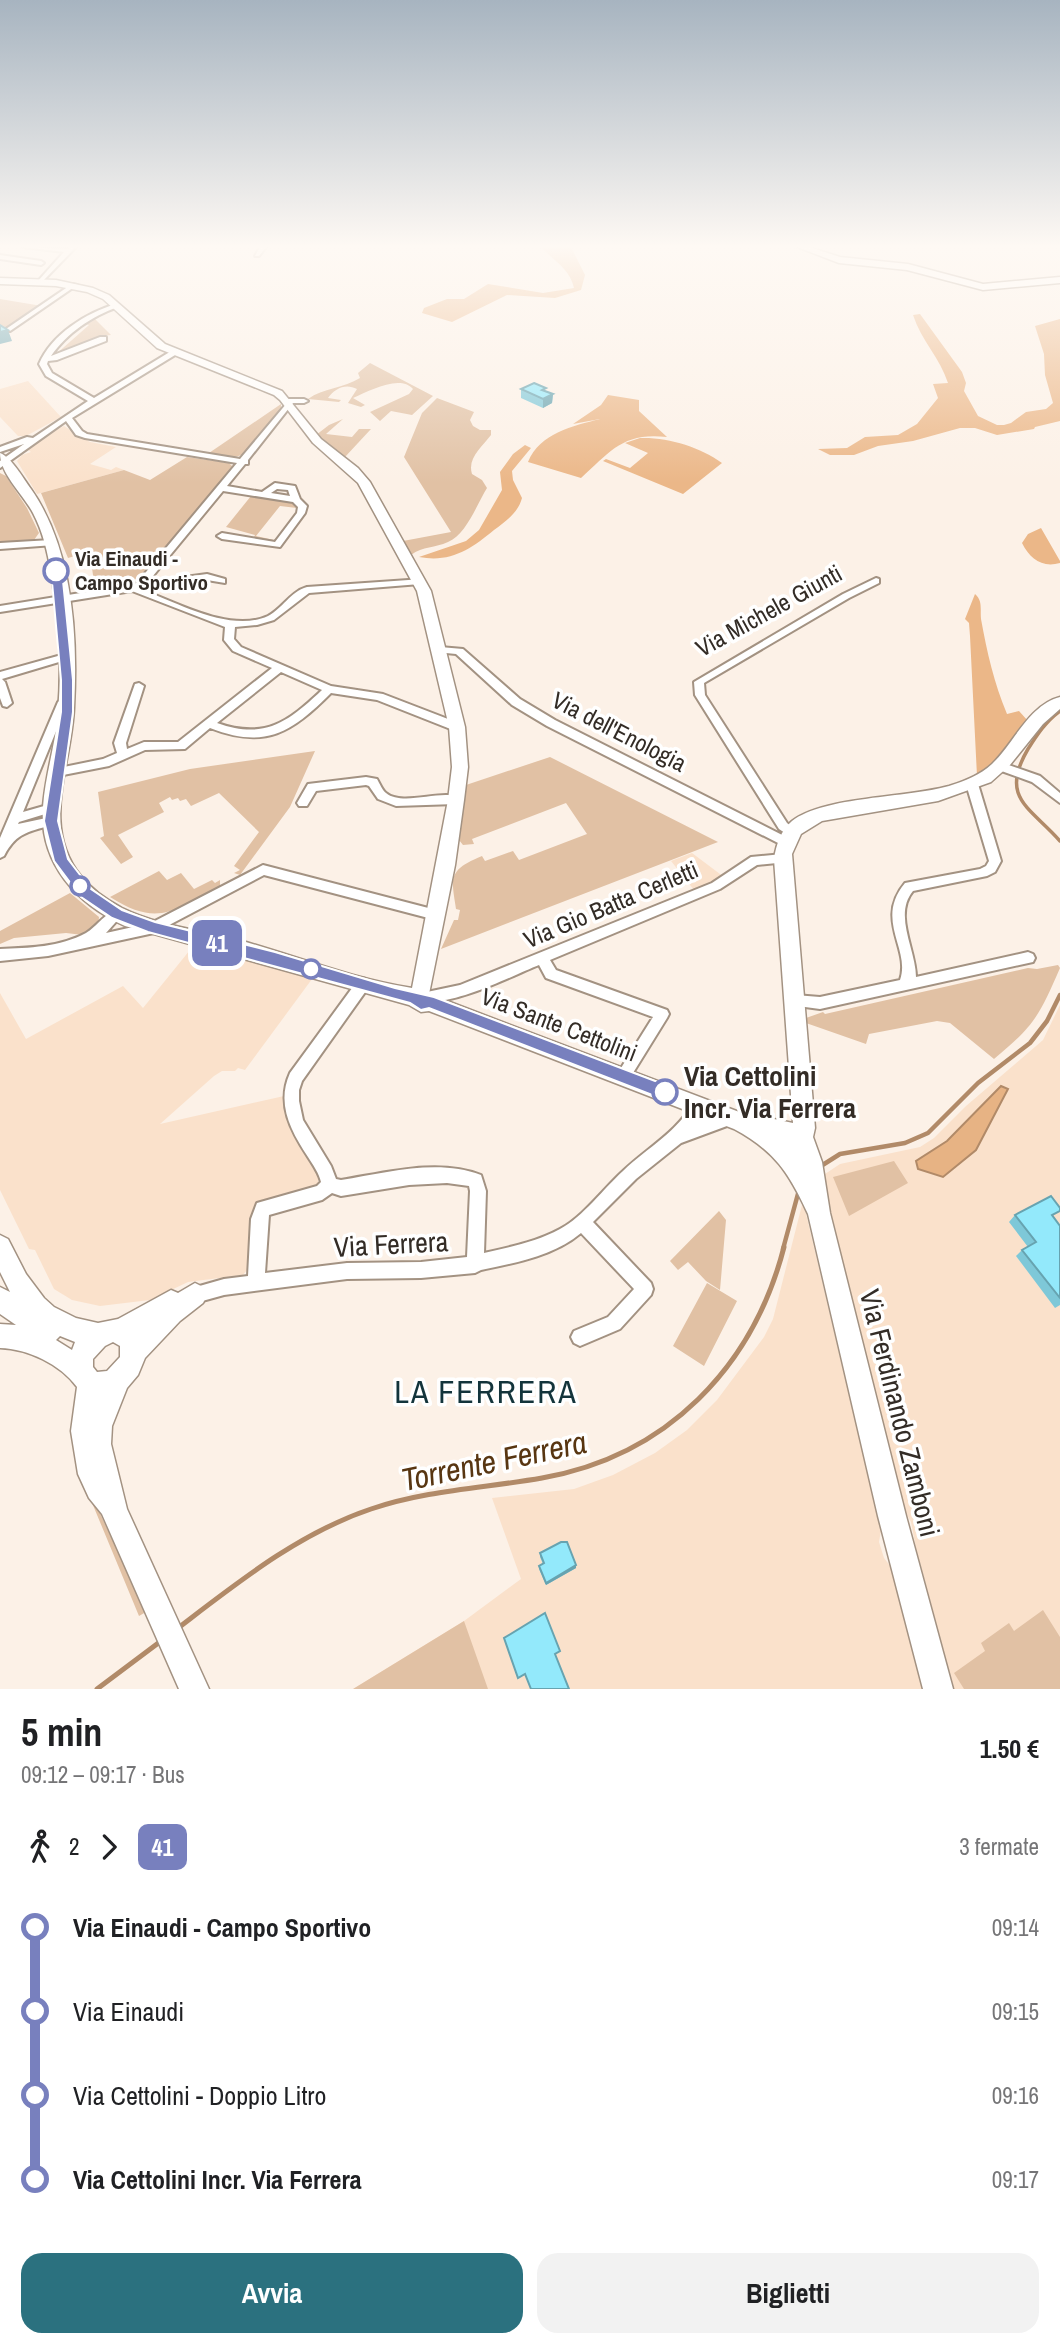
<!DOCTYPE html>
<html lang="it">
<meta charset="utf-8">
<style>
:root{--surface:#fff;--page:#f2f2f2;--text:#202124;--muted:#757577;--accent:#2b717f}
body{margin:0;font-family:"Archivo Narrow",sans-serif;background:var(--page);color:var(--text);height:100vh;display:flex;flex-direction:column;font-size:26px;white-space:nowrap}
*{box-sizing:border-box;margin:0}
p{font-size:23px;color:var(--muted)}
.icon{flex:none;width:38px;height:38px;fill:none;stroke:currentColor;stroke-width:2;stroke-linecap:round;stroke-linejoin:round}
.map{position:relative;height:1689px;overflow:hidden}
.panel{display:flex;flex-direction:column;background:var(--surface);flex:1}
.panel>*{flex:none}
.badge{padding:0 14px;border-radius:10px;font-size:24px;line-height:46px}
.map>.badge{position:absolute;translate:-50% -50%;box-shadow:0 0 0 4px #fff}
.legs{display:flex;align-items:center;gap:10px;height:77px;padding:0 21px;font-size:23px}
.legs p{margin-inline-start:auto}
.summary{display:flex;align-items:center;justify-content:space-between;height:119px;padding:0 21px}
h1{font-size:38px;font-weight:700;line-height:52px}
.primary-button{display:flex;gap:14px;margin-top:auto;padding:14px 21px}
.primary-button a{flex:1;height:80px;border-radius:21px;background:var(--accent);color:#fff;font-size:28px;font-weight:700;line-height:80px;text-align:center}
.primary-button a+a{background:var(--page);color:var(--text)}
ul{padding:0 21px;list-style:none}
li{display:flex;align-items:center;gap:24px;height:84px;font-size:26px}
li i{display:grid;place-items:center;width:10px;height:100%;margin:0 9px;background:currentColor}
li i::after{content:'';width:18px;height:18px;margin:-9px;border:5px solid;border-radius:50%;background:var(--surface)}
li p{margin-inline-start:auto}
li:first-child i{background:linear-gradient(#0000 50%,currentColor 0)}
li:last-child i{background:linear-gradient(currentColor 50%,#0000 0)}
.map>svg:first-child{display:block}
</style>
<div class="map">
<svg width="1060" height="1689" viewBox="0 0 1060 1689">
<rect width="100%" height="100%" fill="#fcf1e7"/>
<path fill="#fae1cb" d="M28,381L61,417L26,436H18L0,417V389Z
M64,426L90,442L116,447L90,464L111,470L116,467L124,470L37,494L17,461L22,455L31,452L27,449L40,438Z
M692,853L724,877L694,890L671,861Z
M194,945L312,979L245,1070L238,1068L235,1071H222L214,1076L160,1124L284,1096L297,1141L318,1170V1183L314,1188L256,1202L251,1265L243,1275L188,1282L150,1300L100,1306L72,1300L54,1289L35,1250L29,1249L0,1190V993L26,1039L123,986L143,1008Z
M1060,1005V1689H954L916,1548L911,1522L904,1510L822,1176L840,1164L920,1147L934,1138L966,1106L1043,1040Z
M803,1201L881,1530L879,1542L884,1558L891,1567L922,1689H353L464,1621L521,1579L492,1498L574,1489L613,1475L655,1453L687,1430L717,1400L764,1337L773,1319Z"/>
<path fill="#e1c1a4" d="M0,299L42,306L5,332L0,331Z
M93,317L111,335L100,336L55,355L89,325L85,324Z
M370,363L433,396L412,415L391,411L380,421L370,412L409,394L413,389C400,374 369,391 353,398L365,405L361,407L348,403L357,389C346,383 335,388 328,398L341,400L339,402L308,399C323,388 344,388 360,378L358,373Z
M437,398L474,412L470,420L473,426L480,430H491V435C482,447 467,458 472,474L482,480L487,488C477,504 466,535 448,542C435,548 423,546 411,555L403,541L451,532L404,457L422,413Z
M281,404V411L245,454L235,457L209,453Z
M343,419L326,434L352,437L359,429H371L345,457L324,444L316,435L329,425Z
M187,457L229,463L233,467L143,575L129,583L95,589L91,561L79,563L75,556L68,558L41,493L124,470L150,480Z
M0,473L6,476L27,508L39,533L34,540L0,542Z
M251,496L293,502L296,505L297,508L280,506L256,536L274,540L273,542L253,539L255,535L226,527Z
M315,751L290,807L240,875L234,873L240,870L234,866L259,832L219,793L191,806L186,799L180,801L178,798L172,800L170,797L159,803L164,812L118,835L133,857L121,864L100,838L104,836L98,792L190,769Z
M550,757L718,842L441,949L454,920H458L460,910L456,909C451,877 448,870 482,856L485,861L513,851L519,860L587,834L566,803L472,839L474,844L463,845L459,840L466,785Z
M159,871L167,880L181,873L194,889L212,880L215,883L220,880V886C174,910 159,928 110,897Z
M70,893L99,917L98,927L83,935L66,933L14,938L0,944V931Z
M1058,965L1060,968C1039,1016 1035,1025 994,1059L950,1023L937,1021L869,1034L866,1044L806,1023V1018L823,1012L825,1014L1028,968L1037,969Z
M894,1161L908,1183L849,1216L833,1177Z
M719,1211L726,1220L720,1290L706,1281L688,1262L678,1270L670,1261Z
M707,1283L737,1301L704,1366L673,1346Z
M84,1479L146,1612L139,1616L83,1481Z
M1043,1610L1060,1637V1689H964L954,1673L985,1651L981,1643L1009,1623L1014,1631Z
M464,1621L488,1689H353Z"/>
<path fill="#ebb788" d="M541,247H571L585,275L581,290L555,298L507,295L452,322L422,313L424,308L447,299H464L488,284L543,293L574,288C570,269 554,261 541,247Z
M920,314L962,372L966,383L964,391L978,416L997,425H1004L1011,423L1026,412L1046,409L1053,403L1045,375L1044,354L1035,326L1060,319V421L1035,427L1034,429L997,435L975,428H960L913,441L878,446L854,455H830L818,449L847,448L865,437L898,435L917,424L938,398L933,384L948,383C940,358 921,340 913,315Z
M608,395L639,400V411L667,437C623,432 611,451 581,478L528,462C540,433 573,426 600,419L573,424L601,405Z
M640,438C668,437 700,447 722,463L683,494L603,461L606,459L630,468L648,453L625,443Z
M525,445L531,448L512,471L513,480L522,498C518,513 506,521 494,530C471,549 451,563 419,557L466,541L479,530L502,490L500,472L513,454Z
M1041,528L1060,561V563C1042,568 1030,559 1022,543L1028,534Z
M975,594C983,601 980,609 981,619C987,652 994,683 1007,714L1019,711L1028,721L997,759L977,776L970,636L969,623L965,619Z"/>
<path fill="#e7b384" stroke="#b18a68" stroke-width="2" d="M1001,1086L1008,1089L976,1150L943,1177L918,1169L916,1161L947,1141Z"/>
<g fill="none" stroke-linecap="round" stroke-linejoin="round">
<path stroke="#b18a68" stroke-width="3.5" d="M1060,711C1046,721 1037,735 1028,749C999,798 1030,807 1060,841"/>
<path stroke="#b18a68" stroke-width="4.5" d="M821,1166L840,1154L905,1143L928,1133L978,1083L1030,1043L1047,1021L1060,995
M783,1249L799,1190"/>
<path stroke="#b18a68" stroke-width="5" d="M178,1628C237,1583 299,1533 371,1509C427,1490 485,1488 542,1478C667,1456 753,1367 784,1247
M97,1689L161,1641"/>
<g stroke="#a39282" stroke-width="4">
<path id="street" d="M23,247L68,249L70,247H76L40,284L38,283V281L64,252Z
M260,247H266L259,256H255Z
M0,255L41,261L44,263L41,265L0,259Z
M72,284L77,285L10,331H6V329Z
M116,304L118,305V307C92,316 67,333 51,356L100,337H106V341L57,360L48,361L47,364L52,373L94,398L173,350L180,352L72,418L82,431L87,434L240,459L287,403L283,401L284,399H304L308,401L304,403H293L248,460V464H245L227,486L262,492L275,483L295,486L300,499L307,506L305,513L280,547L222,539L217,536L222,533L275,542L297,513L298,507L293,502L223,491L148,582L207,574L225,579V583L207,580L143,590C178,603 231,633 268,616C283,608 290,592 307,587L423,579V583L420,584L309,593L274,620L257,625L235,627L234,639L241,647L331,686L383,694L461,724L463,727L461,730H453L377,700L331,693C292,732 266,750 210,728L185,749L145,750L109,766L58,776L54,775L52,772L54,769L103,759L117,753L114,743L135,684L139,683L144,686L126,743L127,749L144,742H178L272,668L233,651L224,640L225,627L132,591L0,612V606L136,584L237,463L85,438L76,435L66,421L0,468V461L24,444L0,452V447L27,437L33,438L88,401L46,376L39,364C52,334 86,313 116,304ZM277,489L288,490L290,496L271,493ZM281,672L322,690C288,722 265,740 217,723Z
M51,540L56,543L54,545L0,549V543Z
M876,578L879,579V583L849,598L704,683L705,695L787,823L798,832L796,835H788L779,829L695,695L694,682L843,594Z
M440,647L463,649L520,699L555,720L790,839L792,842L790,845H782L547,726L512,705L456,654L436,652L435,650Z
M65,654L69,655V659L2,679L5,682L12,703L7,707L3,706L0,698V672Z
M63,698L68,702L23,812L51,804L57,808L55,811L19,822L18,824L51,817L57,821L55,824C30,832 17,831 4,856L0,858V838L58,702Z
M1000,762L1040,776L1060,793V803L1032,782L996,769L994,766L996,763Z
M366,777L377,779C380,784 382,790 386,793C404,808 448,786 462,800L456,804L396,806L378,799L369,786L366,785L316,791L307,806H299L297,803L308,784Z
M972,780L978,784L1001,861L995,872L987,876L913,891C893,915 916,950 916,977L1028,952L1033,954L1035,958L1033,962L820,1009L790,1005L788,1001L790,997L795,995L820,997L900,980C911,949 874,920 905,883L980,869L986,866L989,861L966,784Z
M783,854L787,856L789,859L787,862L757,865L720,889L550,960L556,970L667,1010L669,1014L667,1018L628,1081L623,1083L618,1081L616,1076L653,1017L546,978L539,965C514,975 451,1007 427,1000L425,996L427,992L460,985L712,883L751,857Z
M263,865L436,910L441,911L442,915L441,919L436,920L264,875L154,933L48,956L0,961V949C29,948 60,947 86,933C97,927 109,907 122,910L123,914L106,933L151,923Z
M363,978L368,980L370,984L368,988L302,1081L299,1090V1101L303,1120L331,1166L336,1179L341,1180C385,1173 438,1158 481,1175L486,1191L484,1253C510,1247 536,1242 560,1229C583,1217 604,1188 623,1171C648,1147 678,1132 695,1100L700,1098L705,1100L707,1105L699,1121C710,1117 724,1109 735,1113L738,1118L735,1123L681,1143L636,1179L593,1222L651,1283L653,1289L651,1295L620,1329L580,1346L574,1343L571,1337L574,1331L608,1317L634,1289L581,1233C554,1256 515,1263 481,1270L475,1273L421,1278L347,1279L224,1295L195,1303L189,1301L187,1295L189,1289L224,1279L248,1276L251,1219L257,1203L317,1186L321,1182C319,1173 313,1165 308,1157C291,1131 276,1104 290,1073L358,980ZM447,1183L469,1186L470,1191L467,1257L421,1262L347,1263L265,1273L269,1215L322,1200L332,1193L341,1196L409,1185Z"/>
</g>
<g stroke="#a39282" stroke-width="3">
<path id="secondary" d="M797,247H809L840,257L908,264L983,284L1060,277V283L983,290L907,270L839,263Z
M0,278L56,280L93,288L109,295L165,344L282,391L321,439L358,468L370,482L431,591L465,727L468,767L464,800L455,865L429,994L755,1118L759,1116L793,1123L774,859C776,845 781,830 792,821C825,796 907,798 949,786C965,781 980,775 992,764C1014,743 1029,705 1060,697V709L1043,724L1010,765L991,782L938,801L822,821L801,834L792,854L815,1128L813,1137L822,1162L830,1213L906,1516L953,1689H923L878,1516L808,1214C789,1173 775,1151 734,1129L429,1011L421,1012L409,1005L125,926C77,904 39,864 43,807C45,775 56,744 58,712C62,667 59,619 51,574C48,553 43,532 33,513C23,494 0,474 0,453C12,458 23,478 31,489C73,549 78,636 74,708C72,764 40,826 81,876C92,890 107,900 122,908C159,926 201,930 239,940C296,956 354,979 412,988L448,800L452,767L449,727L417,591L358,483L313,443L280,400L274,395L157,348L103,299L87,292L56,286L0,284Z
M0,1235L8,1239L26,1274L44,1298L54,1307L76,1318L98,1323L118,1319L171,1290L178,1293L195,1283L203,1287L207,1295L203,1303L180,1321L145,1358L138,1375L127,1388L112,1426L111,1444L127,1509L209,1689H179L102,1514L89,1498L78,1474L71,1431L77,1387C60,1364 28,1349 0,1348V1324L16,1325L0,1314V1287L10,1292L0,1272ZM60,1336L75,1342L72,1350L56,1340ZM113,1342L120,1346V1357L107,1371L97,1372L93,1367V1359L105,1346Z"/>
</g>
<use href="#street" fill="#fff" fill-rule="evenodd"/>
<use href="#secondary" fill="#fff" fill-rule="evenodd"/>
</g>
<path fill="#7ec8d8" d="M521,389L546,391L553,394L552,403L543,408L521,398Z
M1015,1215L1055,1217L1054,1218L1060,1226V1305L1055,1308L1016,1256L1022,1250L1028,1247L1009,1222Z
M540,1553L576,1565V1568L546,1585L539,1569V1566L543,1564L540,1557Z"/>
<path fill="#67a3b0" d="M8,330L12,341L0,344V332Z
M553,394L552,403L543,408V399Z
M576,1565V1568L546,1585V1583Z"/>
<path fill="#93e9fb" stroke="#67a3b0" stroke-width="2" d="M0,325L8,330L0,332Z
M534,383L546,388L542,390L553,394L543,399L521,389Z
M1051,1196L1060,1208V1211L1052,1215L1060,1226V1298L1022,1250L1036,1242L1015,1215Z
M561,1542H567L576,1565L546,1583L539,1566L544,1563L540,1553Z
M545,1613L560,1651L555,1654L569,1689H531L525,1674L518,1678L504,1638Z"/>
<linearGradient id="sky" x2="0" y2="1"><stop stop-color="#a7b4c0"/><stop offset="0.51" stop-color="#fef9f4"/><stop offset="1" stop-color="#fef9f4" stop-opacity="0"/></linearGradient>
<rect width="1060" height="483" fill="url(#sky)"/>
<path fill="#7880be" stroke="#fff" stroke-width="2" d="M56,568L62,571L73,680V712L58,821L68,859L91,889L122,910L155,922L275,952L395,988L434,997L671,1087L673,1092L671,1098L665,1100L429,1008L421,1010L410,1003L148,932L112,918L81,897L54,861L44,821L61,712V680L51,571Z"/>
<g fill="#fff" stroke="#7880be" stroke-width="3.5">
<circle cx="56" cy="571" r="12"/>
<circle cx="80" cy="886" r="9"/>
<circle cx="311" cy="969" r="9"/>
<circle cx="665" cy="1092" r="12"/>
</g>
<g text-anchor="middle" stroke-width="7" stroke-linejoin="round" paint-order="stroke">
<g font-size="21" font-weight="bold" fill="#332c26" stroke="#fff" text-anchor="start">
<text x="75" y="566">Via Einaudi -<tspan x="75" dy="24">Campo Sportivo</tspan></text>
</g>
<g font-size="24" fill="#332c26" stroke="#fff">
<text transform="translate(769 611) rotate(-29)" y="8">Via Michele Giunti</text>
<text transform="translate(619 732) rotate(27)" y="8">Via dell'Enologia</text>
<text transform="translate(611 905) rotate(-23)" y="8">Via Gio Batta Cerletti</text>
<text transform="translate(559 1025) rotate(21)" y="8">Via Sante Cettolini</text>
</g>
<g font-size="28" font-weight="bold" fill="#332c26" stroke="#fff" text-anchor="start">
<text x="684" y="1086">Via Cettolini<tspan x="684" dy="32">Incr. Via Ferrera</tspan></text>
</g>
<g font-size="28" fill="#332c26" stroke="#fff">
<text transform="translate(391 1244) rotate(-3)" y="10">Via Ferrera</text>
<text transform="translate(900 1413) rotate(76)" y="10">Via Ferdinando Zamboni</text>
</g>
<g font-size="32" letter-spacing="2" fill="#13343b" stroke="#fff">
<text x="486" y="1403">LA FERRERA</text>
</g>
<g font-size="32" font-style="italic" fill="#583612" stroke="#fff">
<text transform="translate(494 1461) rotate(-12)" y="11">Torrente Ferrera</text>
</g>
</g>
</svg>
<b class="badge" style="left:217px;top:943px;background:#7880be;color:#fff">41</b>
</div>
<section class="panel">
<div class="summary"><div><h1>5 min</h1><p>09:12 – 09:17 · Bus</p></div><b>1.50 €</b></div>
<div class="legs"><svg class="icon" aria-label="walk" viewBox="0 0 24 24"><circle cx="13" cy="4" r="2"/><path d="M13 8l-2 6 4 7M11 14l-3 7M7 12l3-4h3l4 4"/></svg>2<svg class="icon" aria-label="forward" viewBox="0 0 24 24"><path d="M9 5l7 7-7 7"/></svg><b class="badge" style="background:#7880be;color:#fff">41</b><p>3 fermate</p></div>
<ul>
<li><i style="color:#7880be"></i><b>Via Einaudi - Campo Sportivo</b><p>09:14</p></li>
<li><i style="color:#7880be"></i><span>Via Einaudi</span><p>09:15</p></li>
<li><i style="color:#7880be"></i><span>Via Cettolini - Doppio Litro</span><p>09:16</p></li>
<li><i style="color:#7880be"></i><b>Via Cettolini Incr. Via Ferrera</b><p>09:17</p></li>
</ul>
<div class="primary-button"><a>Avvia</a><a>Biglietti</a></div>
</section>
